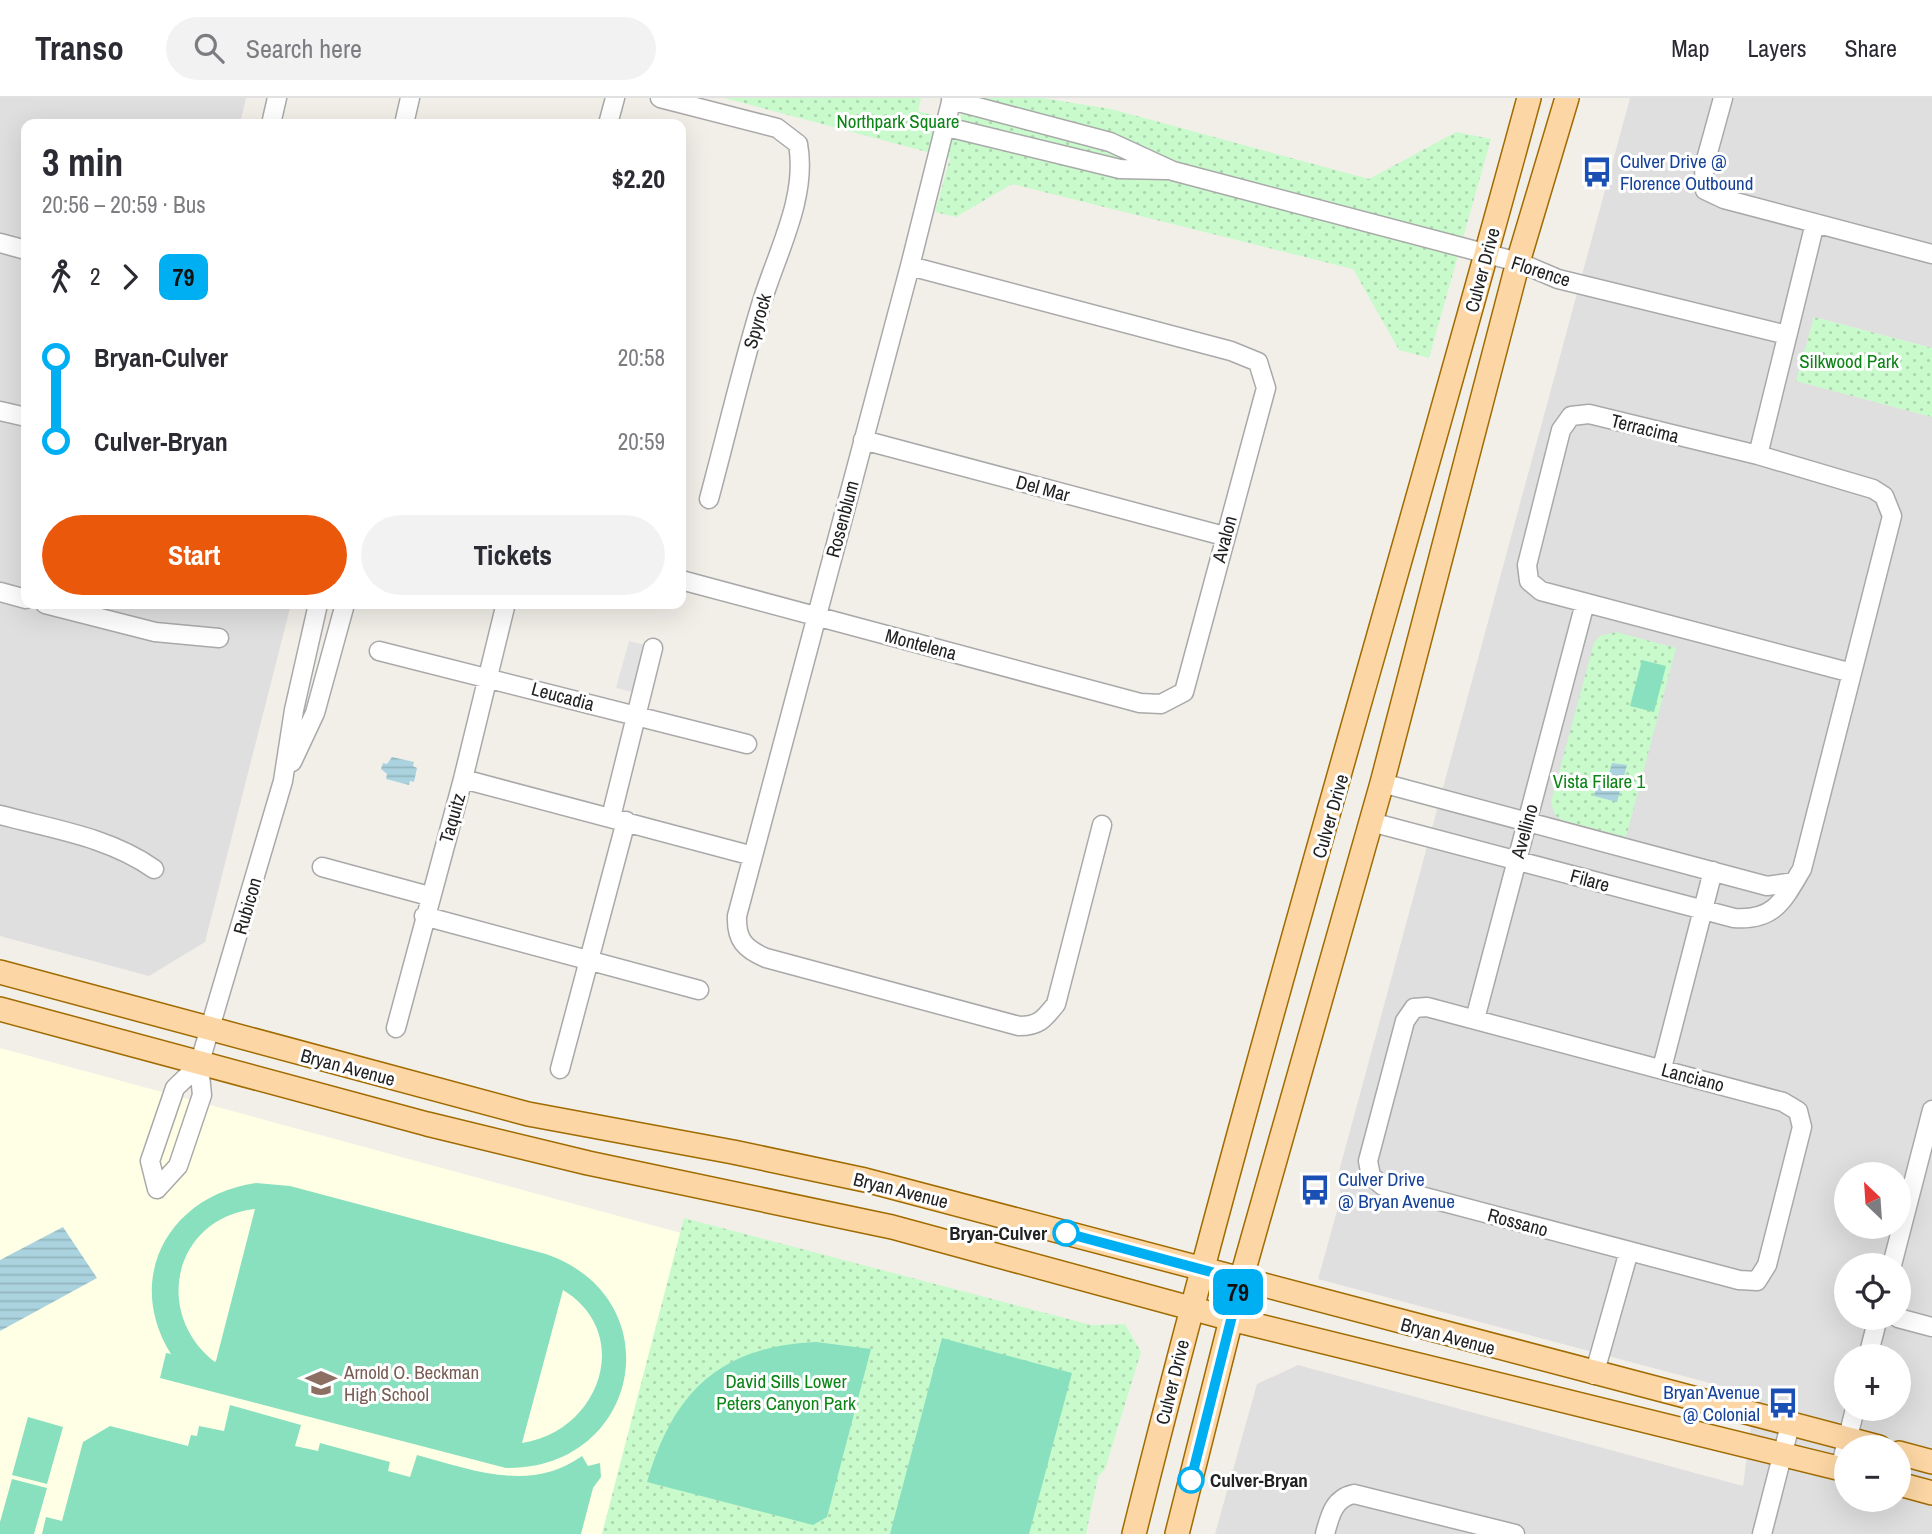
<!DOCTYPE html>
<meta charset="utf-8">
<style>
:root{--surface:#fff;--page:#f2f2f3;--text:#2b2b33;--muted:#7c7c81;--line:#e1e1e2;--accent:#ea580c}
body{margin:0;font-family:"Archivo Narrow",sans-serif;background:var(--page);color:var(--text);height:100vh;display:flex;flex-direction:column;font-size:26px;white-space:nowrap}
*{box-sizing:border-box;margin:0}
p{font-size:23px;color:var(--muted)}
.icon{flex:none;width:38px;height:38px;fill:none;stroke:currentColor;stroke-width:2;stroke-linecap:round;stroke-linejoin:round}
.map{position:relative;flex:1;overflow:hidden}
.drawer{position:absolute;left:21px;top:21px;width:665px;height:490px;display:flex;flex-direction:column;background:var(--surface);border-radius:14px;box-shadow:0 7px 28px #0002}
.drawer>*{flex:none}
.badge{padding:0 14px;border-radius:10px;font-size:24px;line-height:46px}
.needle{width:46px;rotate:335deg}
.tools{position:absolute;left:1834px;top:1064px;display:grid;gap:14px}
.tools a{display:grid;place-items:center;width:77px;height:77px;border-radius:50%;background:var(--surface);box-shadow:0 7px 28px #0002;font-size:35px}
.map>.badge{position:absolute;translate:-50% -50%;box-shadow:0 0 0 4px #fff}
.legs{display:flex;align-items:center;gap:10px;height:77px;padding:0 21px;font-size:23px}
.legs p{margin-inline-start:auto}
.headline{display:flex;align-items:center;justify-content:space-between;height:119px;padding:0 21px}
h1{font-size:38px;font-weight:700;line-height:52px}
.button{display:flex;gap:14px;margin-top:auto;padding:14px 21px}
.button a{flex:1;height:80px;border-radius:42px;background:var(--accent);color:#fff;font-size:28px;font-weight:700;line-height:80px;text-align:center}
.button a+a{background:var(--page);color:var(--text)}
ul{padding:0 21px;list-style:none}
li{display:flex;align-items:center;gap:24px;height:84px;font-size:26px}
li i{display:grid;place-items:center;width:10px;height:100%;margin:0 9px;background:currentColor}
li i::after{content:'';width:18px;height:18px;margin:-9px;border:5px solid;border-radius:50%;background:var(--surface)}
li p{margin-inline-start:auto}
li:first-child i{background:linear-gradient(#0000 50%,currentColor 0)}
li:last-child i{background:linear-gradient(currentColor 50%,#0000 0)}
header{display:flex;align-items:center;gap:42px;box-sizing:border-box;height:98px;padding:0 35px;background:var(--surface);border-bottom:2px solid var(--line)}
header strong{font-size:33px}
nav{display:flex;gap:38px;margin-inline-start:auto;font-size:24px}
.search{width:490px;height:63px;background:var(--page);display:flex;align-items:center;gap:18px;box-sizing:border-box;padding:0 24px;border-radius:38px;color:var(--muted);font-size:26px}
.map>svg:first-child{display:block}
</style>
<header>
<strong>Transo</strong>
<div class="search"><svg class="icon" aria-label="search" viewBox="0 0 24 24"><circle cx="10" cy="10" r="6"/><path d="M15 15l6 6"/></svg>Search here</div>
<nav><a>Map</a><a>Layers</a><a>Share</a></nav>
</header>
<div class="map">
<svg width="1932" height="1436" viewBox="0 0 1932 1436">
<defs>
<pattern id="park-dots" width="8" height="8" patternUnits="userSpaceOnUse" patternTransform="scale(1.75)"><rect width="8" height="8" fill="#c8facc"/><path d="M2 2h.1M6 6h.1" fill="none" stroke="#acd6af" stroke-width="1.8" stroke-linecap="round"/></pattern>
<pattern id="water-rules" width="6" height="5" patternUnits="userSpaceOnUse" patternTransform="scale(1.75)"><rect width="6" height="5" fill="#aad3df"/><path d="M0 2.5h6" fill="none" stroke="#92b5bf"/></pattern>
</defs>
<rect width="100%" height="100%" fill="#f2efe9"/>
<path fill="#e0dfdf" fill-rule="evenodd" d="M0,0H246L240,26H26V506H291L205,844L149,878L0,838Z
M1630,0H1932V250L1814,219L1797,283L1932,319V1436H1215L1257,1286L1298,1267L1743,1388L1755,1297L1318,1181L1341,1099L1338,1077ZM1846,1076H1899V1129H1846ZM1846,1167H1899V1220H1846ZM1846,1258H1899V1311H1846ZM1846,1349H1899V1402H1846Z"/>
<path fill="#ffffe5" d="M0,950L681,1135L602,1436H0Z"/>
<path fill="url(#park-dots)" d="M724,0H921L918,13L959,24L966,0H1042L1111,11L1369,81L1456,34L1491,41L1429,260L1399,252L1353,171L1012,86L956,119L935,114L950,60Z
M1814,219L1932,250V319L1796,283Z
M1616,534L1676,550L1626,739L1562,722L1555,717L1551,704L1594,545L1600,538Z
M684,1120L1091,1227L1125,1226L1141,1254L1105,1371L1098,1379L1086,1436H602Z"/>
<path fill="#88e0be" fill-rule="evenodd" d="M1642,562L1666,568L1654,614L1630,608Z
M256,1085L290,1088L546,1156C674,1201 640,1372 506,1370L160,1280L166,1255L171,1256C123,1179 170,1097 256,1085ZM255,1111L216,1263L215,1264C152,1215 174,1120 255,1111ZM563,1192C635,1236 599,1334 522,1345Z
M942,1240L1072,1275L1029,1436H890Z
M816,1244L871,1251L827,1419L813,1427L647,1384C673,1294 720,1248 816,1244Z
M230,1307L301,1327L295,1348L318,1353L320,1345L390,1364L388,1373L410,1379L417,1357C472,1372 531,1395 582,1358L588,1368L600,1365L601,1379L593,1390L581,1436H42L46,1419L62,1423L83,1344L110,1328L188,1348L191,1337L197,1338L199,1328L224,1333Z
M28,1319L63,1329L47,1386L12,1377Z
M12,1381L47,1390L34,1436H0V1424Z"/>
<path fill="#e2e2e2" d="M629,543L645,547L632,594L616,590Z"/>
<path fill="url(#water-rules)" d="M392,659L414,664L413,668L417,670L414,684L410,683L409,687L386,681L387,676L381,671L383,665L387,666Z
M1612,665L1627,667L1617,704L1594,698L1598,681L1607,683Z
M63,1129L97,1180L0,1233V1162Z"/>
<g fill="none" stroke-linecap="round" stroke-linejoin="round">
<g stroke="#a9a9a9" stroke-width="21">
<path id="minor" d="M660,0L777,30L798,46C808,101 775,158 760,210C741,273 726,338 709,401
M952,0L910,168L737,818C736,842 745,851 766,860L1019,928C1039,928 1044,921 1056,906L1102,727
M1723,0L1704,69L1705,92L1724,101L1932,156
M951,2L1110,44L1173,73L1518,164L1558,181L1787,237
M271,26L277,0
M404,26L410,0
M608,26L615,0
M943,28L1120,71L1166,72
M0,145L26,152
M0,313L26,319
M863,342L1224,438
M1758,357L1815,125
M681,482L1140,605L1161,606L1184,594L1266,290L1258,264L1231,253L910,168
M0,494L26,501
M45,506L155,534L219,540
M379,553L747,646
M292,664L315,615L345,506
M463,681L753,758
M1382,685L1767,788L1794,784
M0,717C52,731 109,739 154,771
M611,719L653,550
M1371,724L1734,820C1774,823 1783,803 1802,771L1892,418L1884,398L1873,391L1758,357L1589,316L1571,318L1561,332L1527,467L1529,483L1541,493L1852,575
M322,769L429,798
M424,818L699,892
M1427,909L1783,1004L1798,1013L1802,1029L1767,1167L1757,1183L1739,1182L1383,1088L1371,1078L1368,1063L1405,923L1414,910Z
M1475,921L1585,505
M396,930L463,681L505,509
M1662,970L1713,773
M560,971L626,723
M157,1091L178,1068L202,997L199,967L283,683L294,612L318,506
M157,1091L150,1063L175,990L199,967
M1892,1167L1932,1012
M1898,1220L1932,1229
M1868,1258L1878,1220
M1594,1277L1629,1153
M1840,1371L1855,1311
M1325,1436C1330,1417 1334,1400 1354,1396L1515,1436
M1762,1436L1790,1327"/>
</g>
<g stroke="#a06b00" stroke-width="26">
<path id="major" d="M0,874L528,1016L733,1054L865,1082L1879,1349
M0,911L427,1026L588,1065L892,1129L1231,1221L1846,1372
M1899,1355L1932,1364
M1899,1386L1932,1395
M1134,1436C1254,955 1399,479 1529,0
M1177,1436L1241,1182L1382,685L1518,164L1567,0"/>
</g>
<use href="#minor" stroke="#fff" stroke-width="18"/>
<use href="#major" stroke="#fcd6a4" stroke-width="23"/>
</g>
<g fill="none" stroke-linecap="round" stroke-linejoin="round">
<g stroke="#fff" stroke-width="16">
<path id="line-1" d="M1066,1135L1241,1182L1191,1382"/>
</g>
<use href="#line-1" stroke="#00aff2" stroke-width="10"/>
</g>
<defs>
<g id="bus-bare" transform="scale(2.415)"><path d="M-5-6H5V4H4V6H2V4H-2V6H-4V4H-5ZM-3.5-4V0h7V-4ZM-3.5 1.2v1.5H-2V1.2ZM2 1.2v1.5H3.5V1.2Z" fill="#1a4fb4" stroke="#fff" stroke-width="2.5" paint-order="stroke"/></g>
<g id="school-bare" transform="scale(2.415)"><path d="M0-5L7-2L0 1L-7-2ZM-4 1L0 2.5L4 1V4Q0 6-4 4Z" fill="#8d6e63" stroke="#fff" stroke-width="2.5" paint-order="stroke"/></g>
</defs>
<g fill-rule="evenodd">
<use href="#bus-bare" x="1597" y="74"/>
<use href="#bus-bare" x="1315" y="1092"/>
<use href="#school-bare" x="321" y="1285"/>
<use href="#bus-bare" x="1783" y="1305"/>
</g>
<g fill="#fff" stroke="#00aff2" stroke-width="3.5">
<circle cx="1066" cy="1135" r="12"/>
<circle cx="1191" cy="1382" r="12"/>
</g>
<g text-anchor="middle" stroke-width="6" stroke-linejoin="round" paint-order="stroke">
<g font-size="19" fill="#0c8416" stroke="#fff">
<text x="898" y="30">Northpark Square</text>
<text x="1849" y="270">Silkwood Park</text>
<text x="1599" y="690">Vista Filare 1</text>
<text x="786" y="1290">David Sills Lower<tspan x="786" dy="22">Peters Canyon Park</tspan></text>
</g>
<g font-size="19" fill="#164399" stroke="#fff" text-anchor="start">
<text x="1620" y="70">Culver Drive @<tspan x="1620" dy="22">Florence Outbound</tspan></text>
<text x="1338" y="1088">Culver Drive<tspan x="1338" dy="22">@ Bryan Avenue</tspan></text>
<text x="1760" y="1301" text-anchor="end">Bryan Avenue<tspan x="1760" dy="22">@ Colonial</tspan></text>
</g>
<g font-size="19" fill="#222" stroke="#fff">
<text transform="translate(1482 172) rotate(-75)" y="7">Culver Drive</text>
<text transform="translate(1541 173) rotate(18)" y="7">Florence</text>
<text transform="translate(757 223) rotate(-74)" y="7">Spyrock</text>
<text transform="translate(1645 330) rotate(14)" y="7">Terracima</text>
<text transform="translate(1043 390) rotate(15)" y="7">Del Mar</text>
<text transform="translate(842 421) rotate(-75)" y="7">Rosenblum</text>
<text transform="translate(1224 441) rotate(-75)" y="7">Avalon</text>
<text transform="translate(921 546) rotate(15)" y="7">Montelena</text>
<text transform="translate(563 598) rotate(15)" y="7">Leucadia</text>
<text transform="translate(1330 718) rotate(-74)" y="7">Culver Drive</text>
<text transform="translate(452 720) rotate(-74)" y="7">Taquitz</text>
<text transform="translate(1524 733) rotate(-75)" y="7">Avellino</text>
<text transform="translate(1590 782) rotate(15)" y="7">Filare</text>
<text transform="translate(247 808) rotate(-74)" y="7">Rubicon</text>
<text transform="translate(348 969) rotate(15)" y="7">Bryan Avenue</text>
<text transform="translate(1693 979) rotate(15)" y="7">Lanciano</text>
<text transform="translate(901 1092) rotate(14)" y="7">Bryan Avenue</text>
<text transform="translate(1518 1124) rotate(15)" y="7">Rossano</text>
<text transform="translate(1448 1238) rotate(15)" y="7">Bryan Avenue</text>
<text transform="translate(1172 1284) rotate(-76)" y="7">Culver Drive</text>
</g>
<g font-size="19" font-weight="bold" fill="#222" stroke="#fff" text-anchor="end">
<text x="1047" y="1142">Bryan-Culver</text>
<text x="1210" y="1389" text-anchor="start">Culver-Bryan</text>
</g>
<g font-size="19" fill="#785e54" stroke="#fff" text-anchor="start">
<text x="344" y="1281">Arnold O. Beckman<tspan x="344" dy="22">High School</tspan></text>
</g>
</g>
</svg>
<div class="tools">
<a><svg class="needle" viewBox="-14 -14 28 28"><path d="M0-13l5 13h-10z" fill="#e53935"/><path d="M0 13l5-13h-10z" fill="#7c7c81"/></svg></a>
<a><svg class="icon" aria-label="locate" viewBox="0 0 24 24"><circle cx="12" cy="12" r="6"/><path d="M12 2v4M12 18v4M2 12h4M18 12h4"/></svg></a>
<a>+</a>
<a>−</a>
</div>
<b class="badge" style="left:1238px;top:1194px;background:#00aff2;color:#111">79</b>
<section class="drawer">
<div class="headline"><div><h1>3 min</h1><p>20:56 – 20:59 · Bus</p></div><b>$2.20</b></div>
<div class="legs"><svg class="icon" aria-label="walk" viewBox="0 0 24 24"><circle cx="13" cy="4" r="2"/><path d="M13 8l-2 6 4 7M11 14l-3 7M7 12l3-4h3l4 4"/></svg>2<svg class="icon" aria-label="forward" viewBox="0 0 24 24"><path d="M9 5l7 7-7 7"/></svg><b class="badge" style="background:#00aff2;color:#111">79</b></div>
<ul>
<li><i style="color:#00aff2"></i><b>Bryan-Culver</b><p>20:58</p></li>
<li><i style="color:#00aff2"></i><b>Culver-Bryan</b><p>20:59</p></li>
</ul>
<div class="button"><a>Start</a><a>Tickets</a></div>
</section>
</div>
